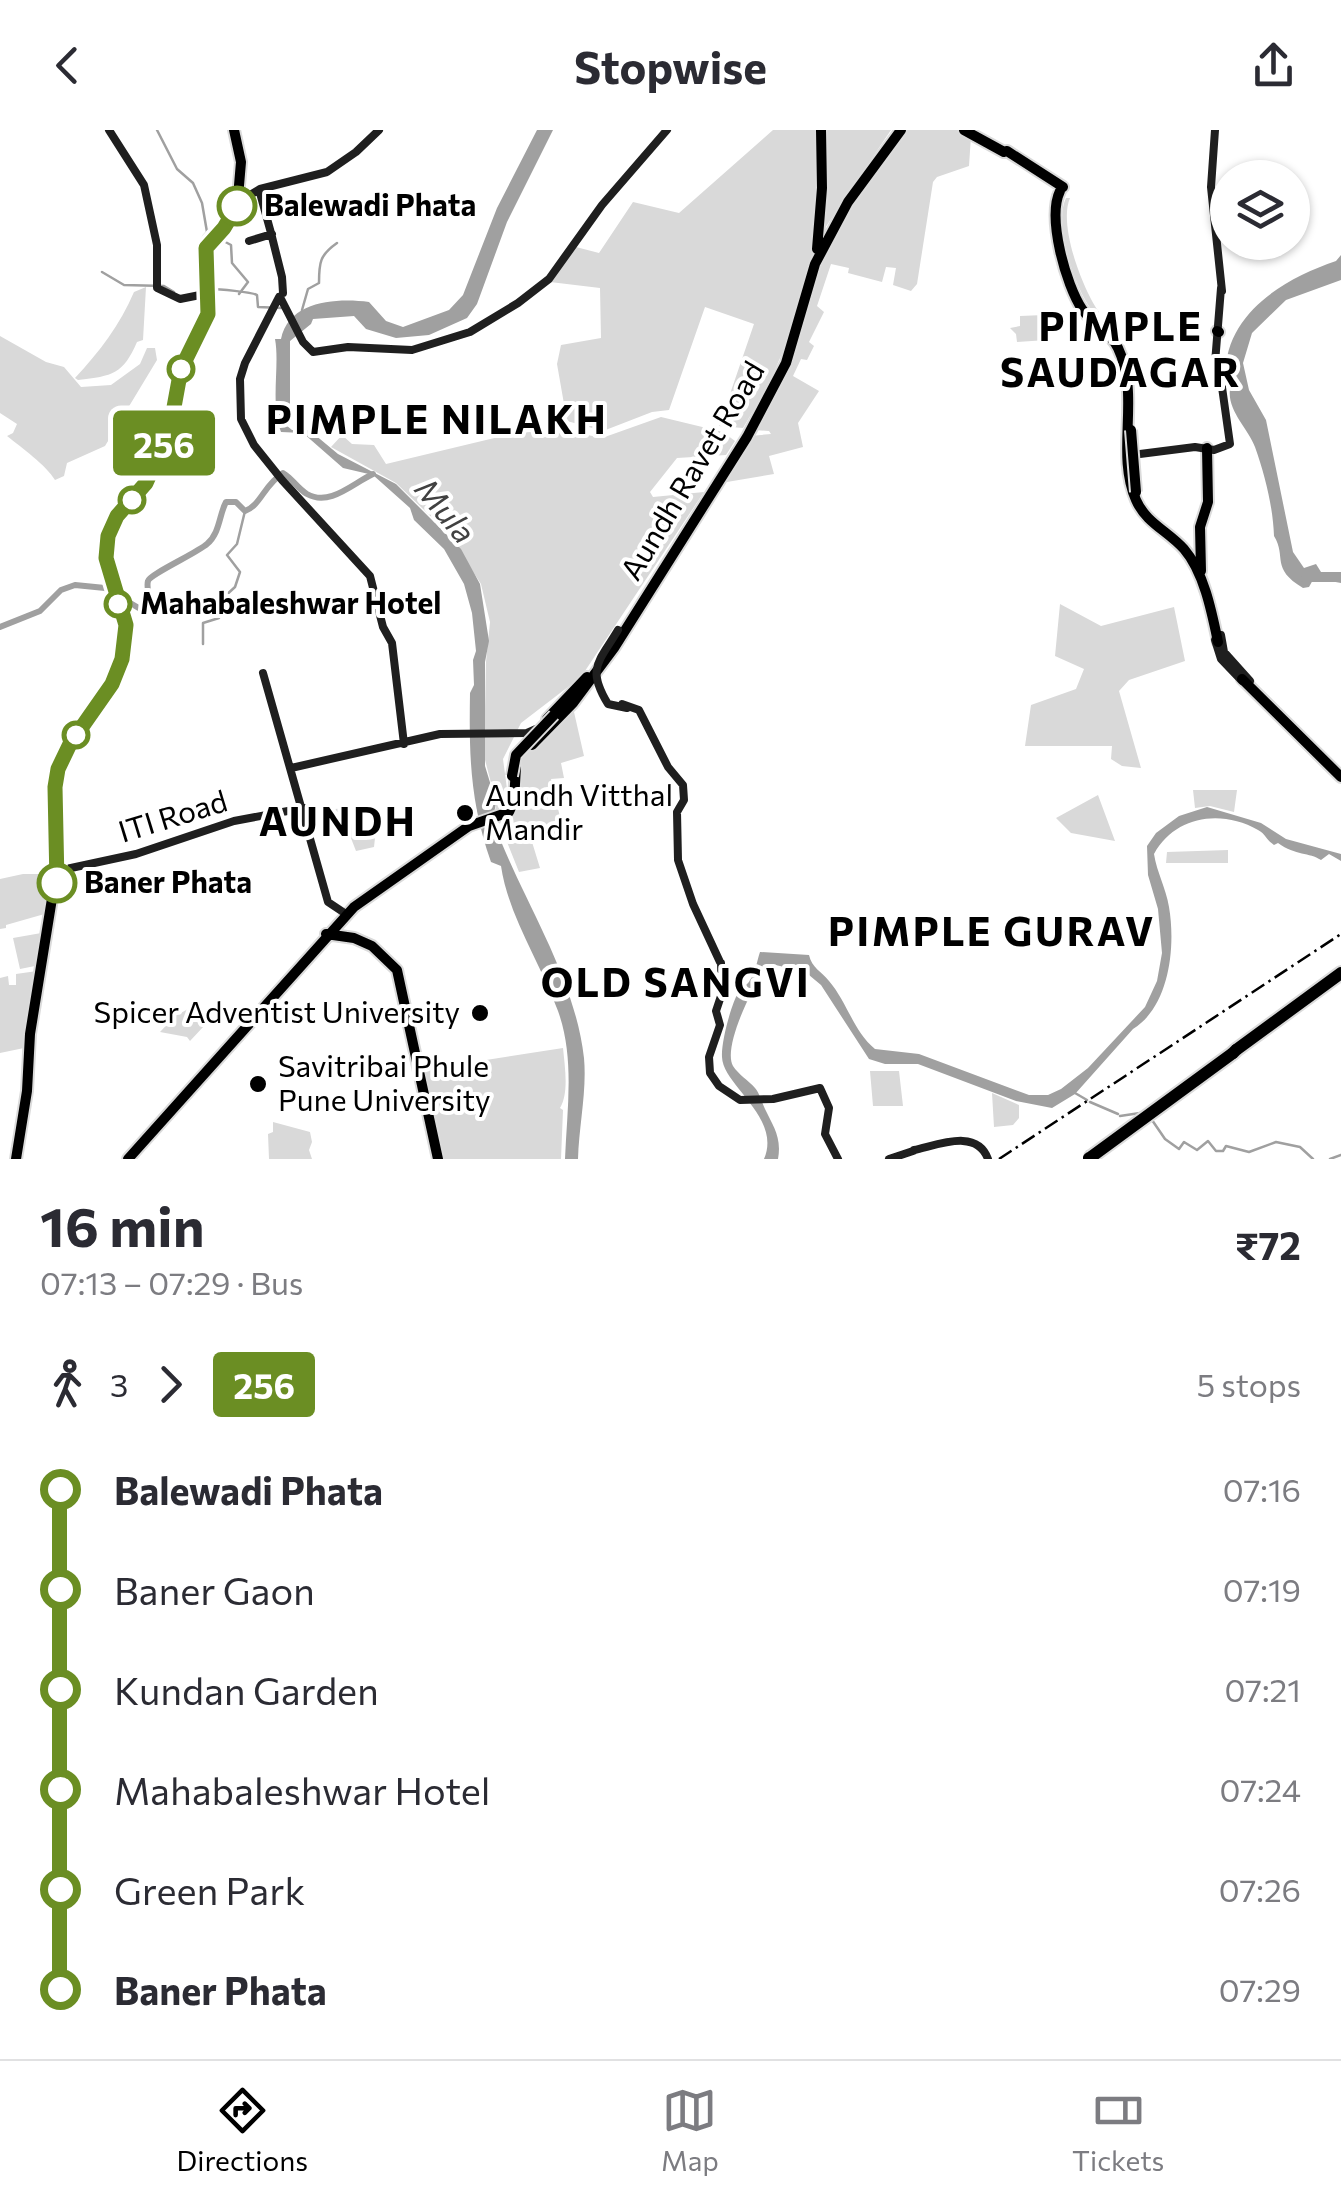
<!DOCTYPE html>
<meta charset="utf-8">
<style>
:root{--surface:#fff;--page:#f7f7f7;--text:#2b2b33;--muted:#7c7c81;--line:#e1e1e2;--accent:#000}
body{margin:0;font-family:Commissioner,sans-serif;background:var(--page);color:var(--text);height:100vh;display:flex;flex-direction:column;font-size:38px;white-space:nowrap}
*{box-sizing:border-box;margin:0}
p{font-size:32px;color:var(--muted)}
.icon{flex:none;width:55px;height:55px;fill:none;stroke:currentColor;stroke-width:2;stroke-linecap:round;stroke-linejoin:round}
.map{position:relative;height:1029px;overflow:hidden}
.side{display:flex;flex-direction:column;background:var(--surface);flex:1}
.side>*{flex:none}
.badge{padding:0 20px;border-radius:8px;font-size:35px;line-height:65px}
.fabs{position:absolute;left:1210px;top:30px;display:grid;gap:20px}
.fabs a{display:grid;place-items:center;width:100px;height:100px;border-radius:50%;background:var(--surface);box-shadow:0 2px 8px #0004;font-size:50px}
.map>.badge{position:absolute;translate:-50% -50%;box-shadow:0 0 0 5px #fff}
.legs{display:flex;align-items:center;gap:15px;height:110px;padding:0 40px;font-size:32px}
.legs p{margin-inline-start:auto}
.head{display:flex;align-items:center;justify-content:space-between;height:170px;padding:0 40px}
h1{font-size:55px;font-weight:700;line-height:75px}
ul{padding:0 40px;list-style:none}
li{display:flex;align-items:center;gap:35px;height:100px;font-size:38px}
li i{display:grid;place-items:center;width:15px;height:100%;margin:0 12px;background:currentColor}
li i::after{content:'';width:25px;height:25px;margin:-12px;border:8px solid;border-radius:50%;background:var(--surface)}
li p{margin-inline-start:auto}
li:first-child i{background:linear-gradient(#0000 50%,currentColor 0)}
li:last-child i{background:linear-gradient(currentColor 50%,#0000 0)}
header{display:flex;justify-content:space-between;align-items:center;height:130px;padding:0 40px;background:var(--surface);font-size:45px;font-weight:700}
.dock{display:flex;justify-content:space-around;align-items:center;height:140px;border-top:2px solid var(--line);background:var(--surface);font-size:28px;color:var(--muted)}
.dock a{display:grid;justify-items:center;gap:5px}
.dock .on{color:var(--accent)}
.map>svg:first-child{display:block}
</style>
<header><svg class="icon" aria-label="back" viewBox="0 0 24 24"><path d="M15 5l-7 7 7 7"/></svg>Stopwise<svg class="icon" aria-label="share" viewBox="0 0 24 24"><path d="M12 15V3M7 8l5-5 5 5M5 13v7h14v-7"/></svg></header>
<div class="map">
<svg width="1341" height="1029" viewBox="0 0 1341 1029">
<rect width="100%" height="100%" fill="#fff"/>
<path fill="#d9d9d9" d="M773,0H820L816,118L783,221L768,256L743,298L719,296L754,194L705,177L669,280L652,282L603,301L567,291L557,234L561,215L601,208L600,158L550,152L576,117L599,123L633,72L679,83Z
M824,0H891L825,98Z
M903,0H960L971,6L969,36L937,47L933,52L917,154L911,161L893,155L896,138L886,137L882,152L848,143L849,138L831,134L817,176L824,182L809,212L814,216L807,230L801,229L793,246L819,261L798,293L803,317L769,326L774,344L721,353L750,306L771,304L769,301L755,300L821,129L843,86Z
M1066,68H1070C1058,95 1083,160 1099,182L1096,185C1076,165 1053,93 1066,68Z
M146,157L143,210L137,212C123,244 113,246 78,250L75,248C100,221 120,195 134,162Z
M1044,185L1047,210L1017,212L1016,204L1010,198L1020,196V186Z
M0,206L46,232L64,237L81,257L111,255L140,234L147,218H155L157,230L105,316L67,333L64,346L55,350C46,335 22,318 7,306L13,303L17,294L0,283Z
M661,287L723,302L735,311L726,325L677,328L650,362L653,367L704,362L581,547L521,593L503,629L507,659L500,682L495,684L496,672L484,626L486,532L490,492L481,454L448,403L396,353L331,317L342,305L352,314L374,315L386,334L515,303L563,300L602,308Z
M1060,474L1101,496L1174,477L1185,531L1129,550L1119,561L1141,638L1122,636L1111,629L1112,616H1025L1031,575L1076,559L1084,539L1055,526Z
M571,580L574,582L584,626L561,633L564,648L551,649L564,704L532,712L540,738L519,742L499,692L517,677L520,630Z
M1193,660H1237L1234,682L1210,676L1195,678Z
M1098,665L1115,711L1071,703L1056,688Z
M346,678V685H350L352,702H371L375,708L374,717L356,721L349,703L341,704L339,698L343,696L335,679Z
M1228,720V733H1166L1167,722Z
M23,744H54L48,783L6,795V798L0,799V749Z
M47,802L40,835L20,839L13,808Z
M37,841L24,918L0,923V848L8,846L9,855H16V844Z
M190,878H194L204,896L190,911L187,907L160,902L175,886Z
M563,918C565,938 569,963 560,978L563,980L561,1029H440L422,940Z
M870,941H899L903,976H873Z
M992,963L1019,975V988L1013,995L994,997Z
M273,992L310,1002L312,1012L309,1020L312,1029H269L268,1004L273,1002Z"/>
<path fill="#a0a0a0" d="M537,0H553L507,92L477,174L467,188L429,205L396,208L366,199L354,186L313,189L311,194L290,211V276L286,295L292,300H307L314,304L338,324L396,354L461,419L480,454L489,511L485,532V636L496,672L494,684L500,709C529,780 575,850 584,928C587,961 579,995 578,1029H565C567,980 575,928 558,881C541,834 508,785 501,736L491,732C470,672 469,626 470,563L474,555L473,530L476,521L472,483L464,454L444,419L414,390L410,378L373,345L343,338L303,303L281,302C270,273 280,236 275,209H281C289,170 338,168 369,172L386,191L403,197L449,180L463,165L497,78Z
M1341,125V150L1286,170L1252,203L1243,233L1249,260L1266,290L1293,422L1304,438L1316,434L1321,442H1341V453L1314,448L1309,457L1303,458C1270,438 1287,427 1274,406C1273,377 1265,345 1255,317C1248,298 1227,281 1230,259L1226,255C1219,188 1280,150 1336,131Z
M1207,677L1261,693L1286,709L1341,724V731L1329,724L1321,730C1309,722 1296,726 1278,713L1274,715C1266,710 1266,704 1258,700C1221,679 1175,686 1154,724C1157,743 1166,758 1169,777C1176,818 1169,877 1133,899L1075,964L1052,978L1016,971L918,934H885L869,929L821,855L809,845C796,847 784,833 769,835C755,850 722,917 733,936C738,944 749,951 755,958C760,964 762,973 765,979C773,996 782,1007 778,1029H764C782,987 723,956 722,927C721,911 732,872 739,861C742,857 748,855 750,850C756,842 757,830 760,822L809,825C812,838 821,841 829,851C847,872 854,902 875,919L919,924L1029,965H1048L1061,959L1088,938L1145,877L1157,851L1162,823L1158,779L1148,745L1147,716L1156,703L1179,686Z"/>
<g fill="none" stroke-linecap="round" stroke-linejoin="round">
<path stroke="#a0a0a0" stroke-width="2.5" d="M157,0L177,39L193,53L202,73L207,102
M218,108L231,115L232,133L248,152L239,164
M102,142L124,155L164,156L174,162
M211,159C218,159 252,162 257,165L258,177L282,178
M302,180L308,159L319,153C319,132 320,125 337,113
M203,514V493L219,488L223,468L235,457L240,442L227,425L237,414L245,381
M1075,963L1087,970
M1090,972L1118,984
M1120,986L1140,983
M1152,990L1165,1009L1179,1019L1184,1012L1197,1020L1208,1011L1216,1021H1223L1226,1016L1249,1022L1276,1012L1300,1017L1313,1029
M1330,1029L1341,1025"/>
<path stroke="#a0a0a0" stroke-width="6" d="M1303,449H1341
M0,497L40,481L61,460L75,455L105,458L142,480L149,474C150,467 146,457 148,451C150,444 197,423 207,414C220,403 219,385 226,372H236L245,381C261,375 264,355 283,343C292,348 297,358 307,364C330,377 353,353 373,344"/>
<g stroke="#dbdbdb" stroke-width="14">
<path id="primary" d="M964,0L1004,22
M1007,21L1063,57
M1060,61C1047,88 1066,155 1082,179C1092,194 1110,201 1118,218C1141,266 1115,322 1136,370C1146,393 1168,401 1184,419C1204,442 1212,483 1218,512
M817,119L822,58L821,0
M1217,201L1219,202
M1201,441L1200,397L1208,372L1207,318
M1242,549L1341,647
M547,589L587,547
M532,615L573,573L614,518L747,307L786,233L815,134L848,72L901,0
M326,804L354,808L372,816L397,840L438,1029
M16,1029L27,961L30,904L56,744L54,645L66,617L110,553L119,531L124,495L105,429L107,406L116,385L143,354L152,337L170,293L179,238L207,183L203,120L209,108L225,93L238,67L241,32L234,0
M128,1029L354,777L469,696L509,682L514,671L516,637"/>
</g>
<g stroke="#dbdbdb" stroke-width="16">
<path id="highway" d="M1236,920L1341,843
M1091,1027L1233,923"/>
</g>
<path stroke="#1f1f1f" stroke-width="8" d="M109,0L144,55L157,115V158L180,169L205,164
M1215,0L1211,57L1222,161
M260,63L271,103
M235,74L260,59L327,42L356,22L379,0
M271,103L282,147L283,163
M249,111L272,104
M279,167L245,233L240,249L241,289L254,315L282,350L370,446L383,497L392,513L404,614
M280,167L303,212L313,222L348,217L412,220L470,202L518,173L549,149L602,75L667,0
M1132,325L1195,317L1214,320L1230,314L1220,243L1215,233L1221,158
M1221,505L1224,522L1250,551
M1215,510L1221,529L1242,551
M263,543L328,772L346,784
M622,574L639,580L668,637L683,655L684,670L677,682L678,730L693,774L720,832
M291,638L440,604L527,603L536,599
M57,741L136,724L234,691L304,678
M721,833L722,863L716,881L720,895L709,927L710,943L719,956L740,970L773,969L820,958L829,978L825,1004L838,1029
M914,1020C938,1015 977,998 988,1029
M889,1029L913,1021"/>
<use href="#primary" stroke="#000" stroke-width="10"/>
<use href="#highway" stroke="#000" stroke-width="12"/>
<path stroke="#000" stroke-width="2.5" stroke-dasharray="15 5 2.5 5" stroke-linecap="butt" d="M999,1029L1341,804
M1090,1029L1341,842"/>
<g stroke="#dbdbdb" stroke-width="14" stroke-linecap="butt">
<path id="primary-bridge" d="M1131,300L1136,362
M512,646L516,625L554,585"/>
</g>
<g stroke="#dbdbdb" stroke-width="16" stroke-linecap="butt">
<path id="highway-bridge" d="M1233,923L1236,920
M1089,1028L1091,1027"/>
</g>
<path stroke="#1f1f1f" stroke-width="8" d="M618,500C599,532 586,538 608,574L627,578"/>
<use href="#primary-bridge" stroke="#000" stroke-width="10"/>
<use href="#highway-bridge" stroke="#000" stroke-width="12"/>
</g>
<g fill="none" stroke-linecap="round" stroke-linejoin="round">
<g stroke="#fff" stroke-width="22">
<path id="line-1" d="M57,753L55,657L58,639L70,614L112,554L122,529L126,495L106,428L108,406L117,386L146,353L170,299L181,239L208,184L206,118L224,98L237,76"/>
</g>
<use href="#line-1" stroke="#6b8e23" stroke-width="15"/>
</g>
<g fill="#fff" stroke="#6b8e23" stroke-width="5">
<circle cx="237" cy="76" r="18"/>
<circle cx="181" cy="239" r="12"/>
<circle cx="132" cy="370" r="12"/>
<circle cx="118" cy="474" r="12"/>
<circle cx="76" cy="605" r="12"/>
<circle cx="57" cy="753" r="18"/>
</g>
<g fill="#000" stroke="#fff" stroke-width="4">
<circle cx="465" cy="683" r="10"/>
<circle cx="480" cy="883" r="10"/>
<circle cx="258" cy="954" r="10"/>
</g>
<g text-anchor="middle" stroke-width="8" stroke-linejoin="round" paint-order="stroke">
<g font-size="30" font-weight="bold" fill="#000" stroke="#fff" text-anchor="start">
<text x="264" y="86">Balewadi Phata</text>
<text x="140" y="484">Mahabaleshwar Hotel</text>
<text x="84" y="763">Baner Phata</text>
</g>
<g font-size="30" fill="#000" stroke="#fff">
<text transform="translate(693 341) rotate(-59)" y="10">Aundh Ravet Road</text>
<text transform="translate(173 687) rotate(-17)" y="10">ITI Road</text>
</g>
<g font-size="30" fill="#000" stroke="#fff" text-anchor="start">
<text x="485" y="676">Aundh Vitthal<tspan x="485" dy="34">Mandir</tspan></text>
<text x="460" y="893" text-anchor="end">Spicer Adventist University</text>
<text x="278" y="947">Savitribai Phule<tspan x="278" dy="34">Pune University</tspan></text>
</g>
<g font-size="32" font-style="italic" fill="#414141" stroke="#fff">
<text transform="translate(445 381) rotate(50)" y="11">Mula</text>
</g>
<g font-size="40" font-weight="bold" letter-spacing="2.5" fill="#000" stroke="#fff">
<text x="1121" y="211">PIMPLE<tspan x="1121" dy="46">SAUDAGAR</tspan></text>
<text x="437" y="304">PIMPLE NILAKH</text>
<text x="338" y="706">AUNDH</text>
<text x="992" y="816">PIMPLE GURAV</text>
<text x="676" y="867">OLD SANGVI</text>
</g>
</g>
</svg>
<div class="fabs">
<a><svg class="icon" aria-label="layers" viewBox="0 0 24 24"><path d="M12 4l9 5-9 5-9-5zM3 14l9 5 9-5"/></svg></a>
</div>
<b class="badge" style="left:164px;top:313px;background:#6b8e23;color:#fff">256</b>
</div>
<section class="side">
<div class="head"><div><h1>16 min</h1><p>07:13 – 07:29 · Bus</p></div><b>₹72</b></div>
<div class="legs"><svg class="icon" aria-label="walk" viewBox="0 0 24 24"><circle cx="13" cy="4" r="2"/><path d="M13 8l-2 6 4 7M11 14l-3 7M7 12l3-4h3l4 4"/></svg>3<svg class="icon" aria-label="forward" viewBox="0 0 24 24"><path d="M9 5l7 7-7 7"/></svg><b class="badge" style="background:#6b8e23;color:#fff">256</b><p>5 stops</p></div>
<ul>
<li><i style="color:#6b8e23"></i><b>Balewadi Phata</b><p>07:16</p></li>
<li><i style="color:#6b8e23"></i><span>Baner Gaon</span><p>07:19</p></li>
<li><i style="color:#6b8e23"></i><span>Kundan Garden</span><p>07:21</p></li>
<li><i style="color:#6b8e23"></i><span>Mahabaleshwar Hotel</span><p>07:24</p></li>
<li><i style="color:#6b8e23"></i><span>Green Park</span><p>07:26</p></li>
<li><i style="color:#6b8e23"></i><b>Baner Phata</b><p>07:29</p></li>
</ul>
</section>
<nav class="dock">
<a class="on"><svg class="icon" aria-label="directions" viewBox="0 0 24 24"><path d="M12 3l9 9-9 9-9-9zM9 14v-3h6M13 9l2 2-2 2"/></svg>Directions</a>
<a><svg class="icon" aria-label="map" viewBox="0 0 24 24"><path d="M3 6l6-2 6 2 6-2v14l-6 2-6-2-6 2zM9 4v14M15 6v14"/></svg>Map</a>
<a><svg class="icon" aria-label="tickets" viewBox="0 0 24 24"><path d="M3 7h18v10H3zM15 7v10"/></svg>Tickets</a>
</nav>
